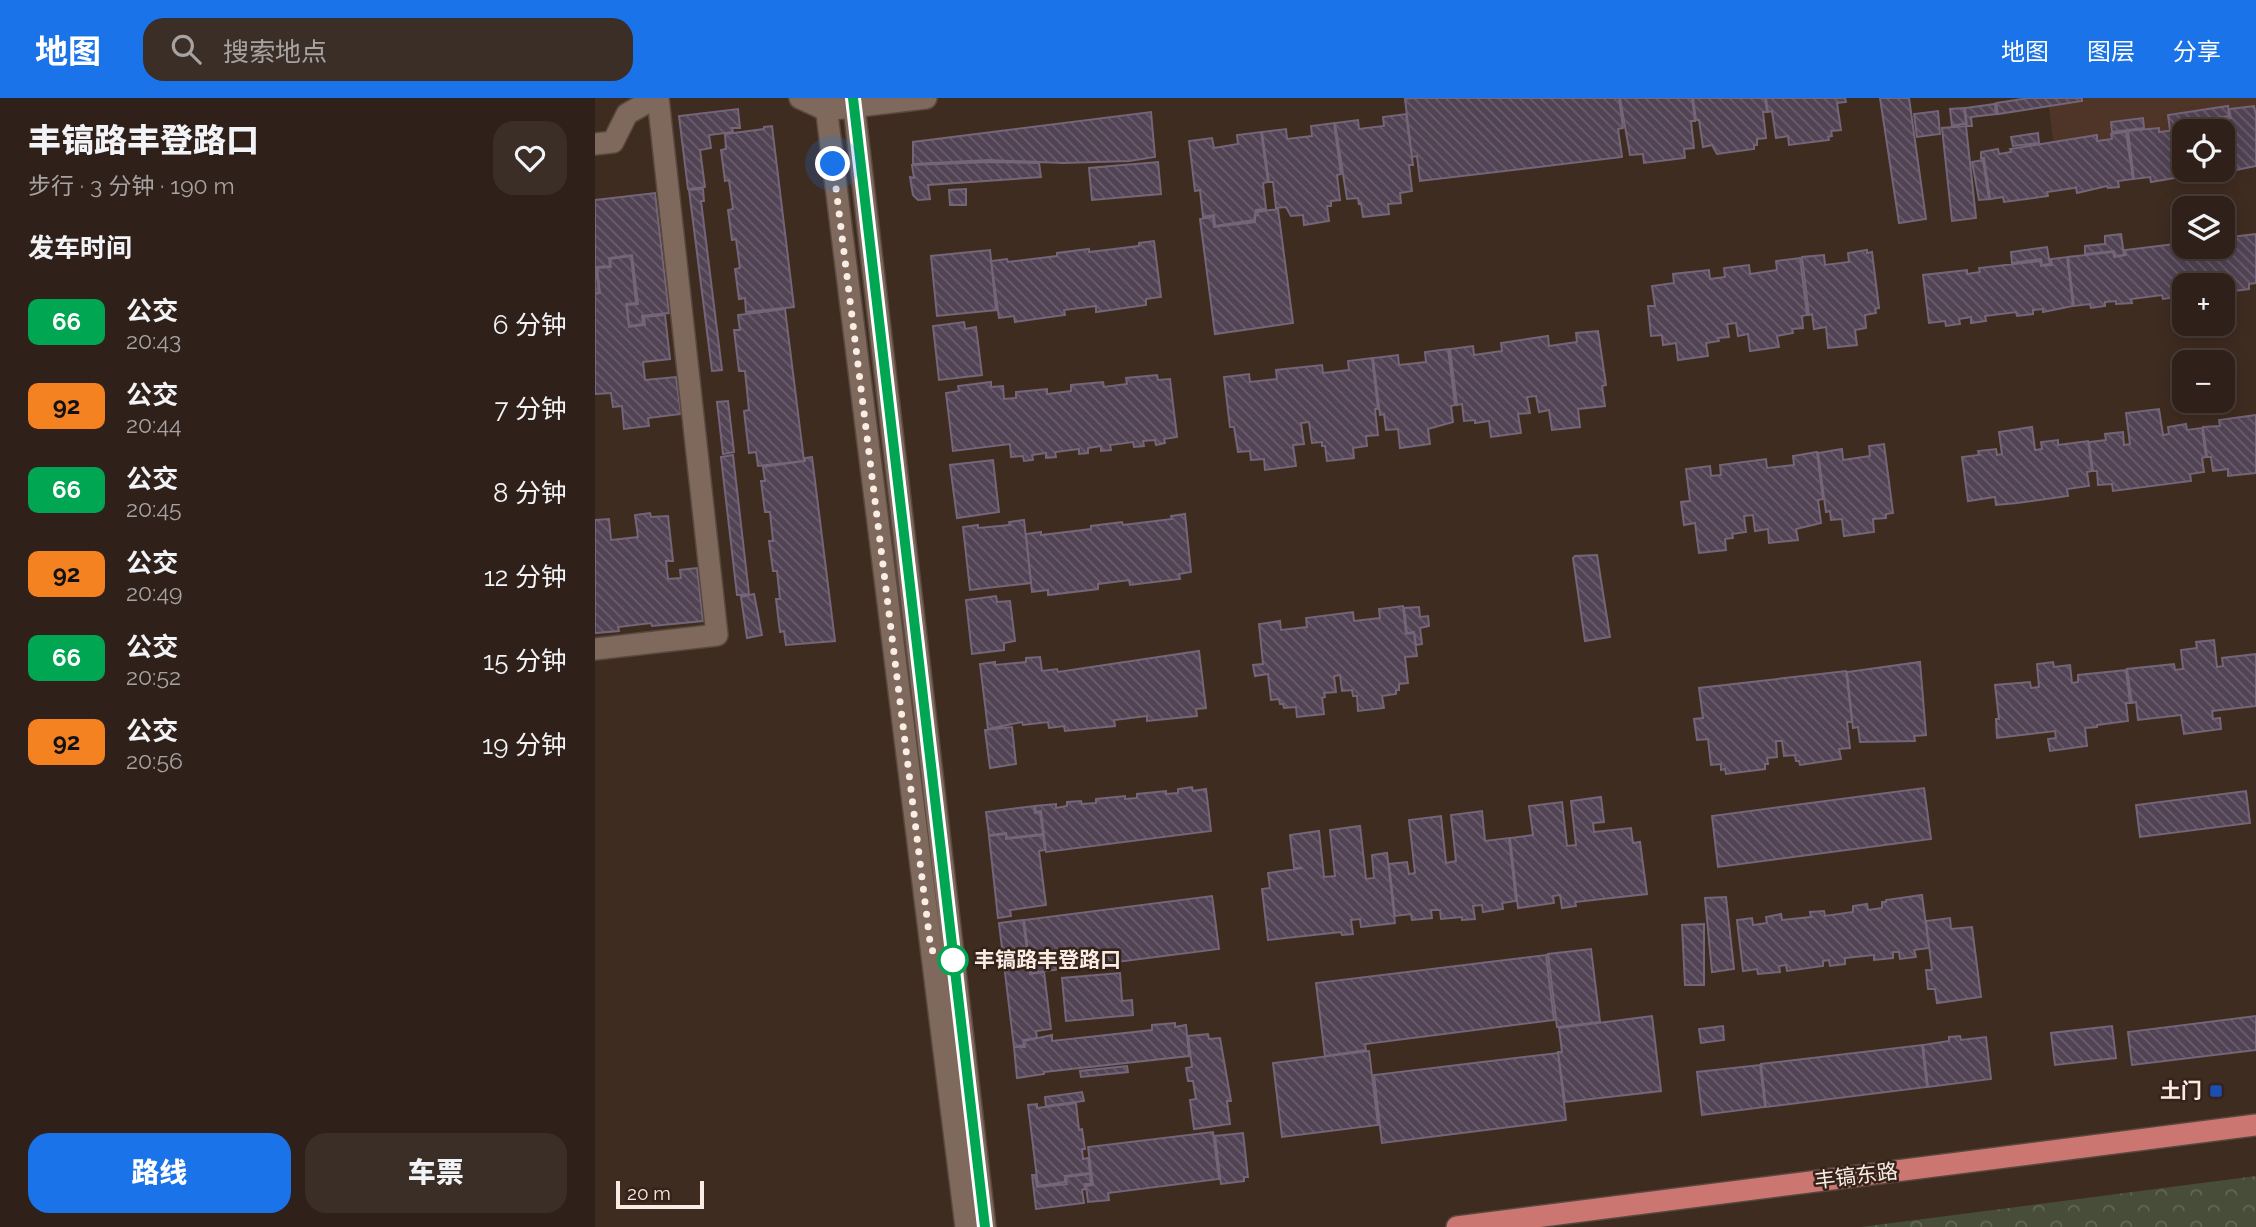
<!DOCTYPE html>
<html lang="zh">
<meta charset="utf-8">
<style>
:root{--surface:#2f2119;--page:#3b2e26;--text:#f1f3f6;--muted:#a7a3a2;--line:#4a3e38;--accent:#1a73e8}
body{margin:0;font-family:Raleway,"Noto Sans SC",sans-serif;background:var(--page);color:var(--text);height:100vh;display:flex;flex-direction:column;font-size:26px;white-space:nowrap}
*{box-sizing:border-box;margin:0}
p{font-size:23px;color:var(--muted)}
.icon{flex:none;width:38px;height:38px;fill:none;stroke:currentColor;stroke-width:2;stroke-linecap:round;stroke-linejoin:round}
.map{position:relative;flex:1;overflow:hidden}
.panel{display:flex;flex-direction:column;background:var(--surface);width:595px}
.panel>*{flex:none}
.badge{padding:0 14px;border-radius:10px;font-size:24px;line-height:46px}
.buttons{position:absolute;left:1577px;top:21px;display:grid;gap:14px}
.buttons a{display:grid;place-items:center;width:63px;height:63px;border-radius:14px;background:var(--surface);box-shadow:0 4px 18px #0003,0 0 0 2px var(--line);font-size:35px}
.scale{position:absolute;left:21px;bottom:18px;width:88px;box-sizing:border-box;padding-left:7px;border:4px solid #f9ece5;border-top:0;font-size:19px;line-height:24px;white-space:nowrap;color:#f9ece5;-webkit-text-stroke:5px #352218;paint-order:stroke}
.you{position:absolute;width:35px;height:35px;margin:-18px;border:5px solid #fff;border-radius:50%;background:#1a73e8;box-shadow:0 0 0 10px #1a73e833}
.map>.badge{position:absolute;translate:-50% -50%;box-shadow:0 0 0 4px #fff}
h2{padding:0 28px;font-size:26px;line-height:63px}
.round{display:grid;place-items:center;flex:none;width:74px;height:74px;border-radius:21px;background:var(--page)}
.head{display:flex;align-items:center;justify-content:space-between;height:119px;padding:0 28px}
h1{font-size:33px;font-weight:800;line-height:52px}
.action{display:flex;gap:14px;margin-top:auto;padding:14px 28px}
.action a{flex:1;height:80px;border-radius:21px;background:var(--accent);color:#fff;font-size:28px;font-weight:800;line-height:80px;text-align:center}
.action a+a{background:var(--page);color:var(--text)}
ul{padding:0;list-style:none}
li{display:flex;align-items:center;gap:21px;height:84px;padding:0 28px}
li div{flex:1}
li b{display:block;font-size:26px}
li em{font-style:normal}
li .badge{min-width:77px;font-weight:700;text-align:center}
header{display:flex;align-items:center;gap:42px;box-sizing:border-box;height:98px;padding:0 35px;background:var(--accent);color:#fff}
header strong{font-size:33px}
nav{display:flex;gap:38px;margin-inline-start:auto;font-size:24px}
.search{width:490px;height:63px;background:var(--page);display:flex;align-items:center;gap:18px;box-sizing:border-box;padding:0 24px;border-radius:21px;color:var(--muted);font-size:26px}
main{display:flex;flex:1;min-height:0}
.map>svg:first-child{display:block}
</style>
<header>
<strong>地图</strong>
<div class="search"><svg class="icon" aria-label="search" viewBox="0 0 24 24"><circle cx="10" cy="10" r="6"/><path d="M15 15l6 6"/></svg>搜索地点</div>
<nav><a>地图</a><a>图层</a><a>分享</a></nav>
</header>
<main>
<section class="panel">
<div class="head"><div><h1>丰镐路丰登路口</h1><p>步行 · 3 分钟 · 190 m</p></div><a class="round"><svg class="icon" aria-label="heart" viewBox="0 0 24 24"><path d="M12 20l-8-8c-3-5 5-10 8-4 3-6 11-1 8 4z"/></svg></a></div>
<h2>发车时间</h2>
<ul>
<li><span class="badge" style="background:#00a651;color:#fff">66</span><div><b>公交</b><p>20:43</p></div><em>6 分钟</em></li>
<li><span class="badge" style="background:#f58220;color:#111">92</span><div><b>公交</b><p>20:44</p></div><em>7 分钟</em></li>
<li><span class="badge" style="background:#00a651;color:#fff">66</span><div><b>公交</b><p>20:45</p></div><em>8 分钟</em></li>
<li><span class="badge" style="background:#f58220;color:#111">92</span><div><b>公交</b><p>20:49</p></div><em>12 分钟</em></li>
<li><span class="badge" style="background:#00a651;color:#fff">66</span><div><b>公交</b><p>20:52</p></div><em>15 分钟</em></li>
<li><span class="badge" style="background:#f58220;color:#111">92</span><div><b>公交</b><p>20:56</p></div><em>19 分钟</em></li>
</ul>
<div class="action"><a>路线</a><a>车票</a></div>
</section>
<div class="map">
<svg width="1661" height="1129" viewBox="0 0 1661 1129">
<defs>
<pattern id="park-crowns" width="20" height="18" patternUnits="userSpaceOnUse" patternTransform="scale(1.75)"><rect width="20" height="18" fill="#484d39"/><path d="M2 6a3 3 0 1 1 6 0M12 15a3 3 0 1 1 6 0" fill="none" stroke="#636756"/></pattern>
<pattern id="building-back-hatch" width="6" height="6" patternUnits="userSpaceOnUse" patternTransform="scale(1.75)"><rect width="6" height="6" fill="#514354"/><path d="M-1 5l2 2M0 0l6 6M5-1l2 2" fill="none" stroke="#6b5e6c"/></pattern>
</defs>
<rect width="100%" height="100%" fill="#3f2c21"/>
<path fill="#4e3527" d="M1453,0H1661V35L1628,39V33H1589V44L1460,59Z"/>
<path fill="url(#park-crowns)" d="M1661,1078V1129H1266Z"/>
<path fill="url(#building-back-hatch)" stroke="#746578" stroke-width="2" d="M818,0H1024L1028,30L1023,31L1027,59L825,83L822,58L817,59L810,1Z
M1025,0H1097L1100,23H1096L1099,50L1089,51L1090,60L1049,65L1048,56L1035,57Z
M1098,0H1170L1172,14H1168L1171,40L1162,41V47H1159V51L1122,56L1117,47L1108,49L1104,22H1101Z
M1171,0H1250L1251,4L1242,5L1246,32L1236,33L1237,38L1233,39L1234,42L1194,47L1193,38L1181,40L1177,13L1173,14Z
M1285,0H1314L1331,121L1304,125Z
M1434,0H1487V3L1403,16L1401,5Z
M1400,6L1401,16L1376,19L1377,28H1372L1370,10Z
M1633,8L1634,18L1588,25V30L1575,32L1573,17Z
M1659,8L1661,17V68L1626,75L1628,33H1589V72H1625L1556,84L1555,79L1539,81L1533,33L1564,30V34L1589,31V25L1636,20L1634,11Z
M1369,10L1371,25L1357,28L1355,11Z
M143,11L145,30H137L138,34L114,37L116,50L105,52L110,89L93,91L84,18Z
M1343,13L1345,36L1322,39L1319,16Z
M556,14L560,59L534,63L468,65L394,62L318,66V44Z
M811,16L818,67H814L817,93L805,95L806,105L793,106L794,116L768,119L766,105L764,106L763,100L752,101L740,25L763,22L764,31L789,28L788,19Z
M1548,20L1549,30L1517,34L1516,24Z
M739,25L746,76L742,77L745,102L736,103V108H732L734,123L709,127L708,117L696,118L691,109L681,110L678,84H674L667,34L691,31L692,41L717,38L716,28Z
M177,28L199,209L151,214L150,200L144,201L140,171L145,170L141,141L137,142L133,112L138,111L134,82L130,83L126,52L131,51L130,36L169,31V29Z
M1371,28L1381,120L1357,123L1347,30Z
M666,34L673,84L668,85L671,111L661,112L659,122L620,128L619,117L608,119L605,92L600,93L594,43L617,40L619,50L643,46L642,37Z
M1531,34L1538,81L1523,83L1524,89L1513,90L1512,88L1482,95L1481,89L1479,90L1452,94L1453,98L1409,104L1408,99L1395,101L1389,60H1386V54L1403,51L1404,56L1416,54L1415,51L1502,37V43L1517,41L1516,36Z
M1443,35L1444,45L1418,48L1416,39Z
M1388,62L1394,101L1384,102L1377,64Z
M396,64L444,65L446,79L333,87L335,101L323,102L318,97L315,79L319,80L317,67Z
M563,64L566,96L497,102L494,70Z
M108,91L109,103H106L127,272L117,273L94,92Z
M371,91V107H355L354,92Z
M60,95L74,215L47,218L48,226L34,228L32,207L43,206L37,157L14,160L15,168L1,169L4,194L0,195V102Z
M683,111L698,225L620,236L605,121L618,119L619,129L660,124V118L663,117L662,114Z
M1526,136L1529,157L1520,158L1519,153L1490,156V148L1510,146V138Z
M1661,136V185L1654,186V191L1639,193L1638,188L1589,187V194L1582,195V199L1568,201L1567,197L1536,201L1537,205L1521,206V203L1510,204V208L1496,210L1495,206L1479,208L1473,159L1518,154L1519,159L1531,157L1530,152L1589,145V149L1592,150L1628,149V140Z
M559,143L566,199L551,201V207L501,214V208L469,212L470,217L420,224L419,218L404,220L396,163L412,161L413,164L462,158V155L494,151V154L544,148V145Z
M1452,149L1455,166L1447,167L1446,161L1417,165L1416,154Z
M395,152L401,212L342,218L336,158Z
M1272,152V155L1277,154L1284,210L1280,211L1281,215L1270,217L1271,230L1260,232L1262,247L1233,250L1231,229L1219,231L1217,216L1214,217L1207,159L1229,157L1230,167L1254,164L1253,155Z
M36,158L41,205L31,206L34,229L50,227L49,219L70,217L75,261L48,264L50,282L81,279L86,316L53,320L54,328L29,331L27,308L18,309L16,295L0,296V196L5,195L2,170L16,169L15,161Z
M1472,159L1478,208L1448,214V211L1438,212V216L1422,218L1421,214L1390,218L1391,223L1376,225V219L1364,221L1365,226L1351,228L1350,223L1334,225L1328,177L1372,172V176L1385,174L1384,170L1445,163L1446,168L1457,167L1456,161Z
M1205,160L1212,217L1207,218L1208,230L1197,231L1198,235L1182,238L1184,249L1155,253L1153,236L1143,238L1141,225L1132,226L1134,239L1123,240L1124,243L1111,245L1113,258L1083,262L1081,245L1068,247L1067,237L1056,238L1053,208H1060L1057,188L1079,185L1078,176L1114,172L1115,181L1130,179L1129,170L1154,167L1155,176L1182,172L1181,163Z
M190,211L209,363L163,368L161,354L154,355L149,313L154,312L150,273H144L139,232H145L143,217Z
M369,224L370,231L381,229L387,277L344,282L338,228Z
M1003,233L1011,287L1007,288L1010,308L983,311L985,329L957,332L954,312L944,314L941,298L932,299L935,315L923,316L926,335L896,339L894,323L880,325V322L869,323L867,306L862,307L855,251L878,248L879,257L907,253L906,245L953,238L954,248L982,244L981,235Z
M853,251L860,307L856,308L858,324L833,331L835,346L805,350L803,331L791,332L789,316L785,317L778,260L803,257L804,267L831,264L830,254Z
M777,260L783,311H780L783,337L771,338L772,348L758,350L759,360L732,363L730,348H727V344L717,345L714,324L706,325L709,346L698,347L701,368L670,372L669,361L656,362L655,353L643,354L639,329H635L629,279L654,276L655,284L682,281L681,272L727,267L728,275L754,272L753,263Z
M562,277L563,282L575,281L582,339L569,341L570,345L561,347L560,342L548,343L549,348L539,349L538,344L515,347L516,352L506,353V348L493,350V355L484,356V351L460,354L461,359L451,360V355L437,357L438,362L429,363L428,358L416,359L415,346L358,353L351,295L364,293L363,288L396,284V289L408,288L409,301L421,300V294L452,291V296L476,293V287L508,284L509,289L532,286L531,280Z
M133,303L139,354L128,356L122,304Z
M1564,311L1568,337L1574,336L1573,329L1591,326L1592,332L1607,330L1611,359L1607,360L1609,374L1595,376L1596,383L1518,393L1517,386L1503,387L1502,373H1498L1494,344L1511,342L1510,336L1528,334L1529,347L1535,346L1531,315Z
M1661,317V375L1633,378V371L1618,373L1616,359H1612L1608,329L1625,328L1624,322Z
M1437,329L1440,352L1447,351L1446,344L1463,342V347L1493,343L1497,373L1492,374L1494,388L1472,391L1473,398L1422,405L1401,407L1400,399L1373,403L1367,359L1384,357L1383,353L1401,351L1402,357L1407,356L1404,334Z
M1289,346L1298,415L1291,416V420L1278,421L1279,434L1249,438L1247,421L1236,422L1235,413L1231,414L1223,355L1247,351L1248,362L1275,358L1274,348Z
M1222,354L1228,401L1223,402L1226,425L1201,431L1203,442L1174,445L1173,431L1160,433L1158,417L1149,418L1151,434L1137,436L1138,440L1130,441L1131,452L1104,455L1100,425L1089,427L1086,404L1095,403L1091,371L1115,368L1116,378L1126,377L1125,367L1171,361L1172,370L1199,367L1198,358Z
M138,357L154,496L142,497L126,359Z
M217,359L240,543L191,547L189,533L185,534L181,501H185L182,473H178L174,443H178L175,414H170L166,383H170L168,369L210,363V360Z
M398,362L404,414L362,420L355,367Z
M55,415L56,419L73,418L78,463H71L73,481L86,480L85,472L102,470L108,523L57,528L56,525L23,529L24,533L0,535V422L14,421L16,442L43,439L40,417Z
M590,416L596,474L584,476L585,481L535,487L534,482L519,484L503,486V491L453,497V492L437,494L431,436L446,434V437L496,431V428L527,424L528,427L577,421L576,418Z
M429,422L436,485L375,492L368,429L383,427V430L415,427L414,424Z
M1002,457L1015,539L990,543L978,460L980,458Z
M159,496L167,537L152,540L146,499Z
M401,498L402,504L415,503L420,543L409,545V552L377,556L371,502Z
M808,508L811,536L819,535L822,558L810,559L813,585L804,586V592H801V596L787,598L789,610L763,613L762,598H758L757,592L747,593L745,577L739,578L741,594L729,595L730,599L727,600L729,616L702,619L701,609L689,610L688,606H685L684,601L676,602L673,576L660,578L658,567L668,566L664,526L685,523L686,532L712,529L711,520L758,514L759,523L785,520L784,511Z
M824,509L825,519L833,518L834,528L825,530L827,546L821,547L819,534L812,535L809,510Z
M1619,542L1622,569L1628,568L1627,560L1661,556V608L1617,613L1618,621L1625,620L1626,631L1589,636L1586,617L1543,622L1541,604L1537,605L1532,571L1579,566L1580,572L1588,571L1586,552L1602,550L1601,544Z
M604,553L611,610L601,611L602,618L552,623V618L519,622L520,628L470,633L469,628L454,630L453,624L428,627L427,624L393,631L385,566L400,564V567L431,564V560L445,559L447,573L462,571L463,574Z
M1325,564L1331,637L1319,638L1320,643L1265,644L1263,629L1258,630L1252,574Z
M1458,564L1459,569L1475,567L1477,585L1483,584V577L1531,572L1535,605H1531L1533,623L1502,627V629L1490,630L1492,648L1455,653L1453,641L1461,640L1460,633L1402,640L1401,621H1404L1400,587L1435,584L1436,590L1444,589L1442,566Z
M1251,573L1257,624H1252L1255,650L1244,651L1246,661L1205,667L1204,663H1201L1200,657L1189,658L1187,643H1181L1182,659L1172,660L1173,666H1170V671L1131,676L1130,671L1126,672V666L1116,667L1113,641L1102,642L1099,621L1108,620L1104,590Z
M417,629L421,666L395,670L390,632Z
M597,689L598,693L611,691L616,733L451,754L446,713L441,714L440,708L461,706V710L472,708V704L486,703L487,706L501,705V701L530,698V701L542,700V696L571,693V696L583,695V691Z
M1329,690L1336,741L1123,769L1117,718Z
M1651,693L1655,725L1545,739L1541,707Z
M1006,699L1009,724L998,725L999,734L1036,730L1038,745L1045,744L1052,796L980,804L981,808L967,810L965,797L958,798L959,805L923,810L915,740L938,737L934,708L967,704L972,748L981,747L976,703Z
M439,708L440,715L445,714L448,736L412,740L411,735L394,737L391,714Z
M887,713L890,743L914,740L921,803L907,805L908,811L888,814L887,807L878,808L880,821L867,822V819L846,821L845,812H836L837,820L817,822L816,816L800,818L794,766L812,764L814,776L820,775L814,722L846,718L851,765L861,763L856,717Z
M765,728L771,781L779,780L777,757L792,755L800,825L766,829L765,821L756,822L758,836L747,837L746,834L673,842L667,791L675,790L673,775L708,770H699L695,737L724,733L729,779L740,778L735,732Z
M411,736V741L448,737L450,752L444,753L451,807L415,812L416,818L403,820L394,738Z
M1327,797L1334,850L1319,852L1321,859L1305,861L1304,854H1298V860L1279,862V857L1250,860V866L1235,868L1234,862L1228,863V868L1192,873L1191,867L1184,868L1185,874L1163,876L1162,871L1148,873L1142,822L1157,820L1158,827L1172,825L1171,819L1186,816L1187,822L1216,819L1215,814L1229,813L1230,818L1258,814V808L1272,806L1273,812L1287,810V804H1291V802Z
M617,798L624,851L436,875L429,822Z
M1131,799L1139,871L1117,874L1110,800Z
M1355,820L1356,831L1377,829L1386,899L1342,905L1340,891H1333L1331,872H1337L1331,823Z
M428,822L435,876L449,874L456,931L441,933L442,940L428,942L429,947L419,949L404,825Z
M1109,826V887H1090L1087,827Z
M996,851L1005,924L962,929L953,856Z
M951,857L959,922L770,946L771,952L730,958L721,885Z
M525,875L527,903L537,902L538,917L471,923L467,880Z
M1057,918L1066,993L970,1004L963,954H967L964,930Z
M1661,918V952L1537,967L1533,934Z
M580,925V929L591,927L594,958L449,974V976L422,980L419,949H430L429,943L457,937V943L557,932V927Z
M1128,928L1129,942L1106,945L1104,931Z
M1517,928L1521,960L1460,967L1456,935Z
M613,936L614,941L625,940L636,1003H632L635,1026L599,1031L595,1002L601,1001L598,983H593L591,970L597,969L593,938Z
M1365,938L1366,942L1391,939L1396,981L1333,989L1328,947L1354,943V939Z
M1327,947L1332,989L1171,1009L1166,966Z
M774,953L783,1027L687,1039L678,965Z
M963,955L971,1022L787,1045L779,977Z
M1165,967L1170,1009L1107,1017L1102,974Z
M532,968L533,974L486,979L485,973Z
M487,994L489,1003L451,1008L450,999Z
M481,1005L484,1032L487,1031L490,1051H487L488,1061L493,1060L495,1075L470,1078V1084L443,1088L433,1007L442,1006V1010Z
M618,1034L624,1081L513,1095L514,1102L493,1104L491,1088L498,1087L493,1049Z
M648,1035L653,1079H649V1083L626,1086L620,1038Z
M495,1076L496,1086H490V1091L487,1092L489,1105L441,1111L437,1077H440L442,1089L472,1086L471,1079Z"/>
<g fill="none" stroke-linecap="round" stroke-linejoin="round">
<g stroke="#59483f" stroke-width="24">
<path id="minor" d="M205,0L231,12L331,0
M230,0L371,1129
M258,0L390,1129
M0,46L18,44L32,16L60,0
M0,551L122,537L63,0"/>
</g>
<g stroke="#59483f" stroke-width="24">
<path id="major" d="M862,1129L1661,1027"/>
</g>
<use href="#minor" stroke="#7f695d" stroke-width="21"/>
<use href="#major" stroke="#cb7670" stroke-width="21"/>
</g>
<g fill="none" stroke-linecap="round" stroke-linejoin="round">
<g stroke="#fff" stroke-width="16">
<path id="line" d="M258,0L390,1129"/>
</g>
<use href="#line" stroke="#00a651" stroke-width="10"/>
<path stroke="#f9ece5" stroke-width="7" stroke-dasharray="0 12.6" d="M238,66L336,852L358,862"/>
</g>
<circle fill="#fff" stroke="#00a651" stroke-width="3.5" cx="358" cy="862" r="14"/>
<rect fill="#1a4fb4" stroke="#352218" stroke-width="2.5" x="1614" y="986" width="14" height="14" rx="3.5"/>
<g text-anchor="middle" stroke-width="5" stroke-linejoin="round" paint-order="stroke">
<g font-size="21" font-weight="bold" fill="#f9ece5" stroke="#352218" text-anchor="start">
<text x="379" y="869">丰镐路丰登路口</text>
</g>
<g font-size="21" font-weight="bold" fill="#f9ece5" stroke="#352218" text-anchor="end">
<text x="1607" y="1000">土门</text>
</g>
<g font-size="21" fill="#f9ece5" stroke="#352218">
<text transform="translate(1261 1078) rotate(-7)" y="7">丰镐东路</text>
</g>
</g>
</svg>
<div class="buttons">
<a><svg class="icon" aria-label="locate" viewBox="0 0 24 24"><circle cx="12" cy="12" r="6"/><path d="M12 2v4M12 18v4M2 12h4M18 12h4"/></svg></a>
<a><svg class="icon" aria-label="layers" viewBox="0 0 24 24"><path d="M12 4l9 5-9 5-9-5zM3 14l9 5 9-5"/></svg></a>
<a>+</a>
<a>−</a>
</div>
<div class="scale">20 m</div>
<div class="you" style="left:238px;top:66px"></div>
</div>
</main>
